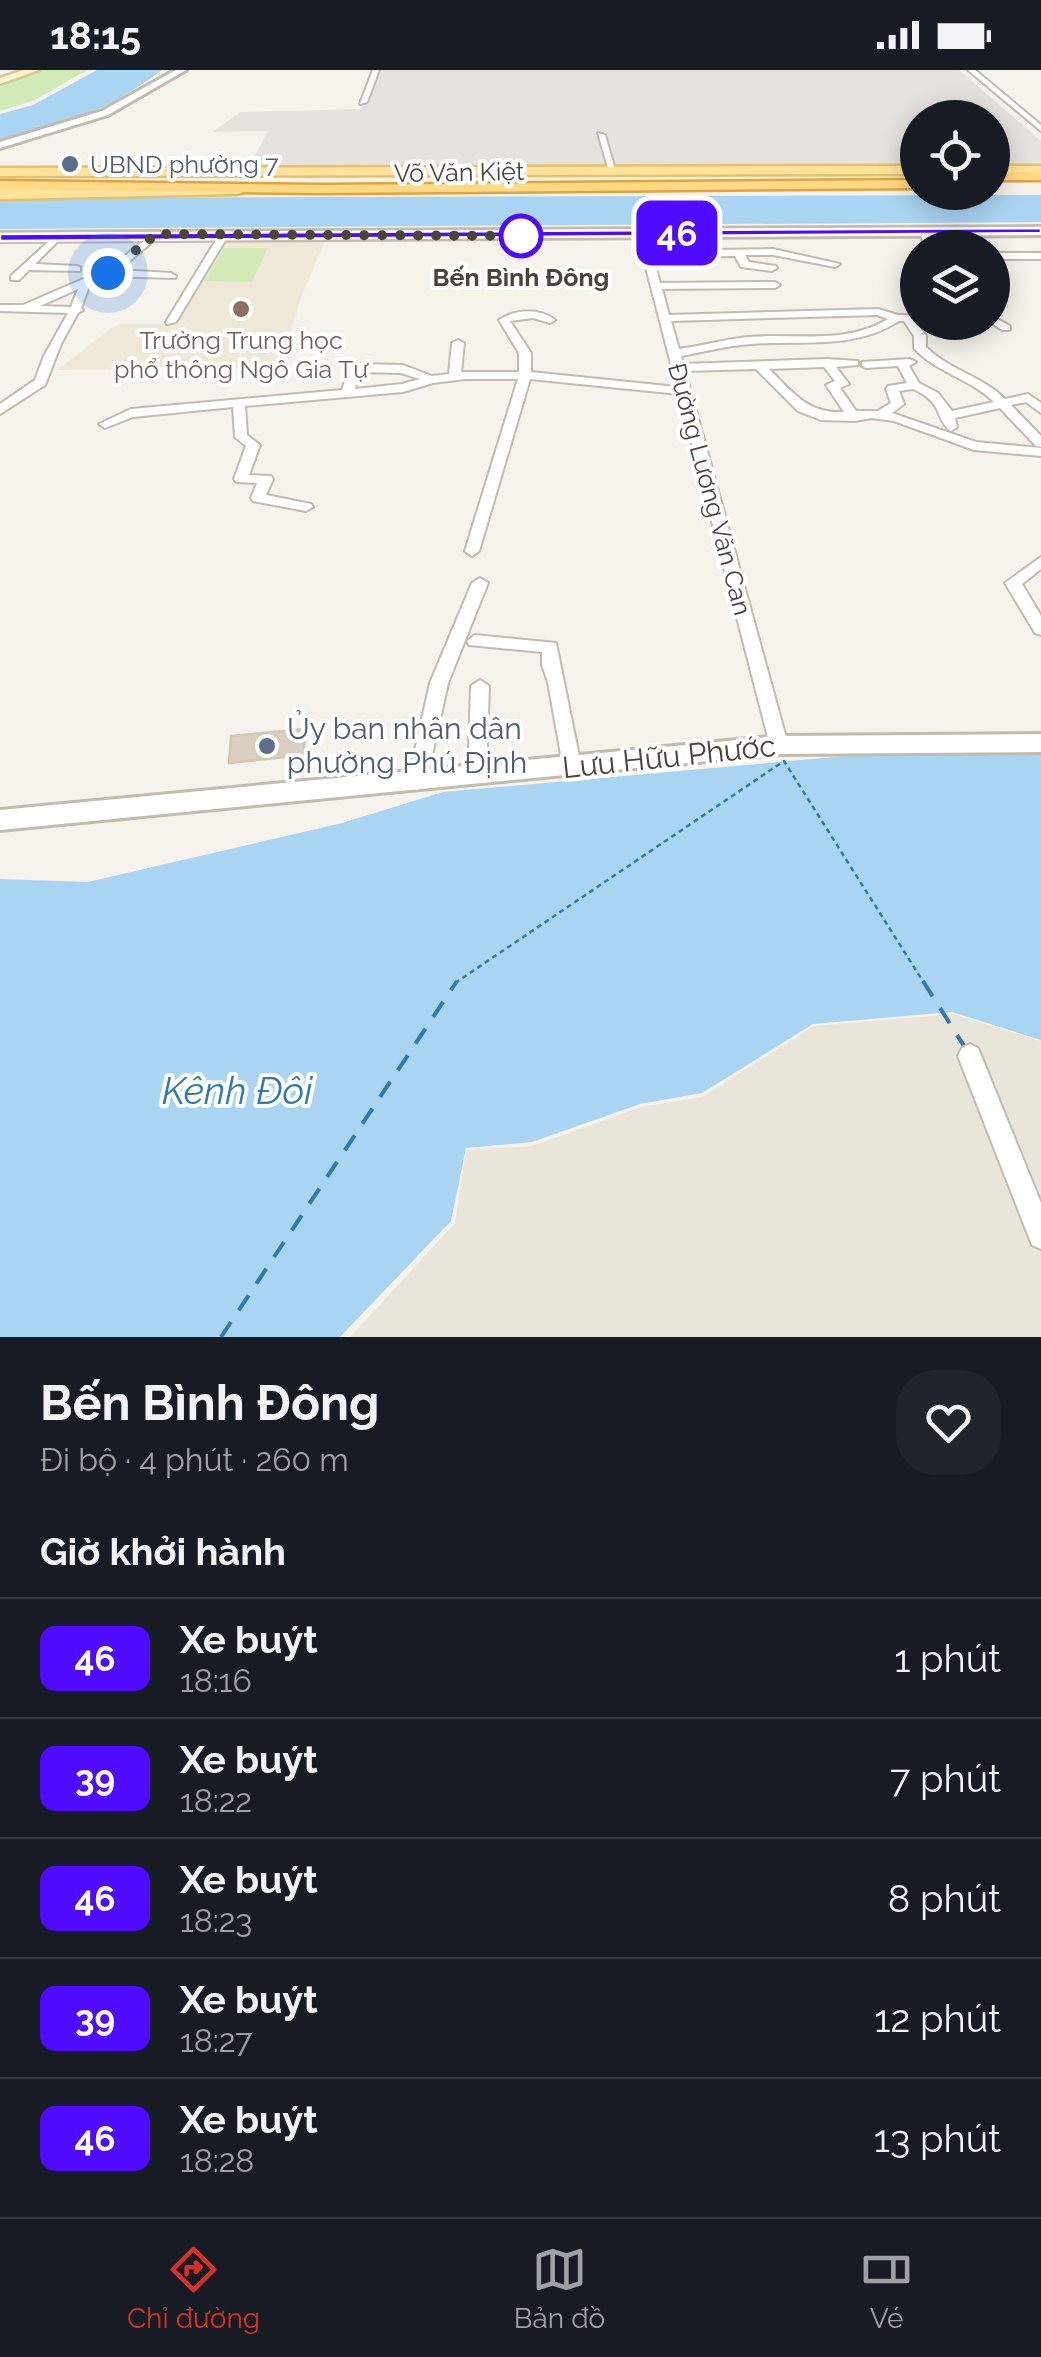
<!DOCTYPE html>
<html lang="vi">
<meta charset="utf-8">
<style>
:root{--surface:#171b24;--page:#20242c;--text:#f1f3f6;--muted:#9ea1a6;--line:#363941;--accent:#d93025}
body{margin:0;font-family:Raleway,sans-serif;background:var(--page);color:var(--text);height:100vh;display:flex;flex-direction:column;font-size:38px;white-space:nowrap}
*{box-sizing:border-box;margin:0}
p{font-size:32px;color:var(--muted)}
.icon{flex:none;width:55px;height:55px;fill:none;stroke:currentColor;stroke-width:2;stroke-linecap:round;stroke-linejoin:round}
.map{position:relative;height:1267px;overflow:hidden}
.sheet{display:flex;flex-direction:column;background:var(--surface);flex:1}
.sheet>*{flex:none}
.badge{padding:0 20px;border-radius:15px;font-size:35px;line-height:65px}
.tools{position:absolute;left:900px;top:30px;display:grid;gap:20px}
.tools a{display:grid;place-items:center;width:110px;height:110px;border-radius:50%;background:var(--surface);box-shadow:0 5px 25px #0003;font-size:50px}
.you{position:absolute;width:50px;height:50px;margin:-25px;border:8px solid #fff;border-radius:50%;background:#1a73e8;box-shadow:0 0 0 15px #1a73e833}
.map>.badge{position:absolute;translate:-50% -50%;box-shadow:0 0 0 5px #fff}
h2{padding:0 40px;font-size:38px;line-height:90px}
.round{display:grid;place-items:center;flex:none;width:105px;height:105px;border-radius:40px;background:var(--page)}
.headline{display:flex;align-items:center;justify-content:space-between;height:170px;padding:0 40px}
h1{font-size:48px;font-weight:700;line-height:75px}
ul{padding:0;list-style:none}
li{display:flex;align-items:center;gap:30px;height:120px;padding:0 40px;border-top:2px solid var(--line)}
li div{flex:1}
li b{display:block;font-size:38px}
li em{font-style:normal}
li .badge{min-width:110px;font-weight:700;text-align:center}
.status{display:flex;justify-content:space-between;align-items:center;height:70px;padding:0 50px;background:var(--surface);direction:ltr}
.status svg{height:28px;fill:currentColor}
.menu{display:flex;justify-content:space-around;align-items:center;height:140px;border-top:2px solid var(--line);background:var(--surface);font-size:28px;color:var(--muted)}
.menu a{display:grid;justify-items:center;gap:5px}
.menu .selected{color:var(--accent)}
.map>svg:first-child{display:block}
</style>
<div class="status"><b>18:15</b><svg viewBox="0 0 49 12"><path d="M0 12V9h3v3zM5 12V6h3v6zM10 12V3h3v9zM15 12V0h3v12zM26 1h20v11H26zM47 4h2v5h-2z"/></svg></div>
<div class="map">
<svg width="1041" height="1267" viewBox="0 0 1041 1267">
<rect width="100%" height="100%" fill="#f6f3ec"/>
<path fill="#eae5da" d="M953,944L1041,971V1267H350L455,1153L466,1080L532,1076L641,1037L702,1027L814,956Z"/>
<path fill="#e6e2dd" d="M380,0H959L1041,71V96H993L992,48H918L917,96L247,100L268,61L212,62L241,42L361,39Z"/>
<path fill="#efe8d6" d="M224,170L325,171L302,225L280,299L57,300L117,254H175Z"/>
<path fill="#d2eab5" d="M43,0H87L35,30L0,41V13Z
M224,178H268L252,212L205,211Z"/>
<path fill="#a9d4f2" d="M97,0H162C106,41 68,56 0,71V44L33,35Z
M1041,125V152L0,159V128Z
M1041,683V970L952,942L813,954L702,1023L640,1034L532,1072L466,1078L451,1151L340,1267H0V809L88,812L342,753L443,722L858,685Z"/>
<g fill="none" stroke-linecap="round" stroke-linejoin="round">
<path stroke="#2e7ab2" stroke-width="2.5" stroke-dasharray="5 4" stroke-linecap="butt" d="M455,913L784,691L924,913"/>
<path stroke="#2e7ab2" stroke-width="4" stroke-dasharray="18 14" stroke-linecap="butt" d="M923,911L964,976
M221,1267L457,911"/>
</g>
<path fill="#d8cfc1" stroke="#d3c7b4" stroke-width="2.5" d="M305,659L304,685L229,693L231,666Z"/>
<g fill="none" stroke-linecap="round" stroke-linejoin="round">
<g stroke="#c2bbae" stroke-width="4">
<path id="minor" d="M373,0H379L367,32L360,34Z
M968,0H975L1041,55V61Z
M598,63L605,65L616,103L609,101Z
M923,159L926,160L938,178H928L918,162Z
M642,160L647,163L652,181L773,179L840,194L835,197L773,185H745L749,192L776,196L777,198L772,201L741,197L735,186L653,187L660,213L775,212L780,215L775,218L662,219L669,245L878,239L898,245H918V251H915L926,266V277C949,300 982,306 1005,329L1028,324L1041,333V343L1026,332L1011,335L1041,366V377L1036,376L1000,338L955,348L957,357L951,361C935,350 944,332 913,319L899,321L904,334L892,343L976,372L1041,378V386L974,380L894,351L872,348L854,351L821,350L798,341L756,299L685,301L788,675L785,680H773L770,675L679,324L530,309L479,481L472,486L465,481L518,309H465L433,313L403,322L245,336L247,365L260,375L249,405L271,406L273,409L266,425L311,434L313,437L306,441L253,431L251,428L257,413L236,412L234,409L246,376L235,367L233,337L133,347L105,358L99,354L131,339L342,320L349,298L355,294L403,295L432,306L449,304L452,273L458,270L464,273L461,302H519V283L499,250C515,239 539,238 555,250L550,253L533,248L510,251L531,283V302L677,317L637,163ZM877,245L888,249C845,275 797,263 749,267C725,269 702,276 679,279L671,251ZM899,251H904L914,266V278C936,303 970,308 994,332L952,341L938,323L919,313L909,296L916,292L910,289L862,292V296L866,298L898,296L907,313L888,316L886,319L891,333L878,341H856L840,318L849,314L836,297L858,295V291L826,289L683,294L681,286C704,282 728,275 752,274C804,270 853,280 899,251ZM824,297L835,311L826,315L844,342C807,344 794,323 769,299ZM360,302L401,303L420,309L402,314L355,319Z
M155,162L158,163V167L119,200L171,203L176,206L175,208L108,206L90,214L81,238L83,240L78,243L61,274L45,315L0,344V334L35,310L44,286L68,243L0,241V235H23L111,197ZM78,219L71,237L40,236Z
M221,162L229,164L176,252L167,254L166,252Z
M58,163L63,166L35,194L76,196L80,197V201L29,200L19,210H11V206Z
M992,183H1041V189H992Z
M992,246L1010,256V260H1002L990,252H992Z
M1041,487V499L1022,514L1041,546V565L1035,563L1005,513Z
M480,508L488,513L448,613L426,712L424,717L417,720L410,717L408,712L430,613L472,513Z
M475,565L556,573L581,696L579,701H565L563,696L548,612L542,595V582L469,575L467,571Z
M480,610L489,616L486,706L484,711H470L468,706L471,616Z
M970,974L978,978L1041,1133V1179L1032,1175L958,986L962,978Z"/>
</g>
<g stroke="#c2bbae" stroke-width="6">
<path id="tertiary" d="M176,0H186L108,45L0,78V72L102,41Z
M1041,157V165L0,171V163Z
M1041,664V682L779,684L0,760V740L779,666Z"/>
</g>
<g stroke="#d6c79b" stroke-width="5">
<path id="secondary" d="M24,0H39L0,14V8Z"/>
</g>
<g stroke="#e6c16a" stroke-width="5">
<path id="primary" d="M918,96V104L0,106V98Z
M992,96H1041V104H992Z
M242,117V123L237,124L0,129V119Z"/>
</g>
<g stroke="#e0a43c" stroke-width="5">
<path id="trunk" d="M992,102H1041V110H992Z
M918,110V118L321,123L0,119V111L321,115Z"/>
</g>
<use href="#minor" fill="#fff" fill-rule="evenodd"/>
<use href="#tertiary" fill="#fff" fill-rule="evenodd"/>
<use href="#secondary" fill="#fff3cd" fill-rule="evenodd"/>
<use href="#primary" fill="#ffe39c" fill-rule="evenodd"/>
<use href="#trunk" fill="#ffd985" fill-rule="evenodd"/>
</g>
<path fill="#4f0aff" stroke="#fff" stroke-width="2.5" d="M1041,158V163L0,171V164Z"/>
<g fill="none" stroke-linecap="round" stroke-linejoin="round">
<path stroke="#4b4439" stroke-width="10" stroke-dasharray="0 18" d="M108,203L156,164L521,166"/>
</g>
<g fill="#5c6f8a" stroke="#fff" stroke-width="4">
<circle cx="70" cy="94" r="10"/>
<circle cx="267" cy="676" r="10"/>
</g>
<circle fill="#fff" stroke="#4f0aff" stroke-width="5" cx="521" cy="166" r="20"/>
<circle fill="#8d6e63" stroke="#fff" stroke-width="4" cx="241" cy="239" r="10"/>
<g text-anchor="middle" stroke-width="8" stroke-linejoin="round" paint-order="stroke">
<g font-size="25" fill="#4e5e75" stroke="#fff" text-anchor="start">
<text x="90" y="103">UBND phường 7</text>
</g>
<g font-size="25" fill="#4b4439" stroke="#fff">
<text transform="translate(459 102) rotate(-1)" y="9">Võ Văn Kiệt</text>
<text transform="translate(710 419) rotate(75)" y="9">Đường Lương Văn Can</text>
</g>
<g font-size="25" font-weight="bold" fill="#4b4439" stroke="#fff">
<text x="521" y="216">Bến Bình Đông</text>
</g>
<g font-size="25" fill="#785e54" stroke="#fff">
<text x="241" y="279">Trường Trung học<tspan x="241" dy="29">phổ thông Ngô Gia Tự</tspan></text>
</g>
<g font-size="30" fill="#4e5e75" stroke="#fff" text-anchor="start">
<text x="287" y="669">Ủy ban nhân dân<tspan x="287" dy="34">phường Phú Định</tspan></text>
</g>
<g font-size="30" fill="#4b4439" stroke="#fff">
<text transform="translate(669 687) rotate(-6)" y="10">Lưu Hữu Phước</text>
</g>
<g font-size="38" font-style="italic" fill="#2e7ab2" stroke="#fff">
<text x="237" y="1034">Kênh Đôi</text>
</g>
</g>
</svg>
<div class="tools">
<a><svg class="icon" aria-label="locate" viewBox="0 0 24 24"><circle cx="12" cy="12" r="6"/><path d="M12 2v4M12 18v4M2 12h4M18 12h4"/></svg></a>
<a><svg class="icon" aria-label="layers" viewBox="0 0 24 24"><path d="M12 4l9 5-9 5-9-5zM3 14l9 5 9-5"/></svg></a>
</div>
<div class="you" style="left:108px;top:203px"></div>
<b class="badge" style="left:677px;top:163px;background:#4f0aff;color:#fff">46</b>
</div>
<section class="sheet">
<div class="headline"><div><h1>Bến Bình Đông</h1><p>Đi bộ · 4 phút · 260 m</p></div><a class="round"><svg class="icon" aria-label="heart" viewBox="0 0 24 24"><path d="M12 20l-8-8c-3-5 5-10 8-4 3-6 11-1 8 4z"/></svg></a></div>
<h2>Giờ khởi hành</h2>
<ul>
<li><span class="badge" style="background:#4f0aff;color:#fff">46</span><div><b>Xe buýt</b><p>18:16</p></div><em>1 phút</em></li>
<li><span class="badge" style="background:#4f0aff;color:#fff">39</span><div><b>Xe buýt</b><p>18:22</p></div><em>7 phút</em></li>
<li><span class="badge" style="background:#4f0aff;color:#fff">46</span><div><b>Xe buýt</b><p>18:23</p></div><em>8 phút</em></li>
<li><span class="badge" style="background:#4f0aff;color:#fff">39</span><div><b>Xe buýt</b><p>18:27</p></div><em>12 phút</em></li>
<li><span class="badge" style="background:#4f0aff;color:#fff">46</span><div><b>Xe buýt</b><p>18:28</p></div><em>13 phút</em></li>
</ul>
</section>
<nav class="menu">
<a class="selected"><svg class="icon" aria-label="directions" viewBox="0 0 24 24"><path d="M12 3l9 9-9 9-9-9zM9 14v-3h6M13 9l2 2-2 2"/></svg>Chỉ đường</a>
<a><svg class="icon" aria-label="map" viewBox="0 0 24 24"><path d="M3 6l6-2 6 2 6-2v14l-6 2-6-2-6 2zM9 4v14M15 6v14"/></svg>Bản đồ</a>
<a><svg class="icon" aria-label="tickets" viewBox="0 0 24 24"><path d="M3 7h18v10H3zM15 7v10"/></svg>Vé</a>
</nav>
